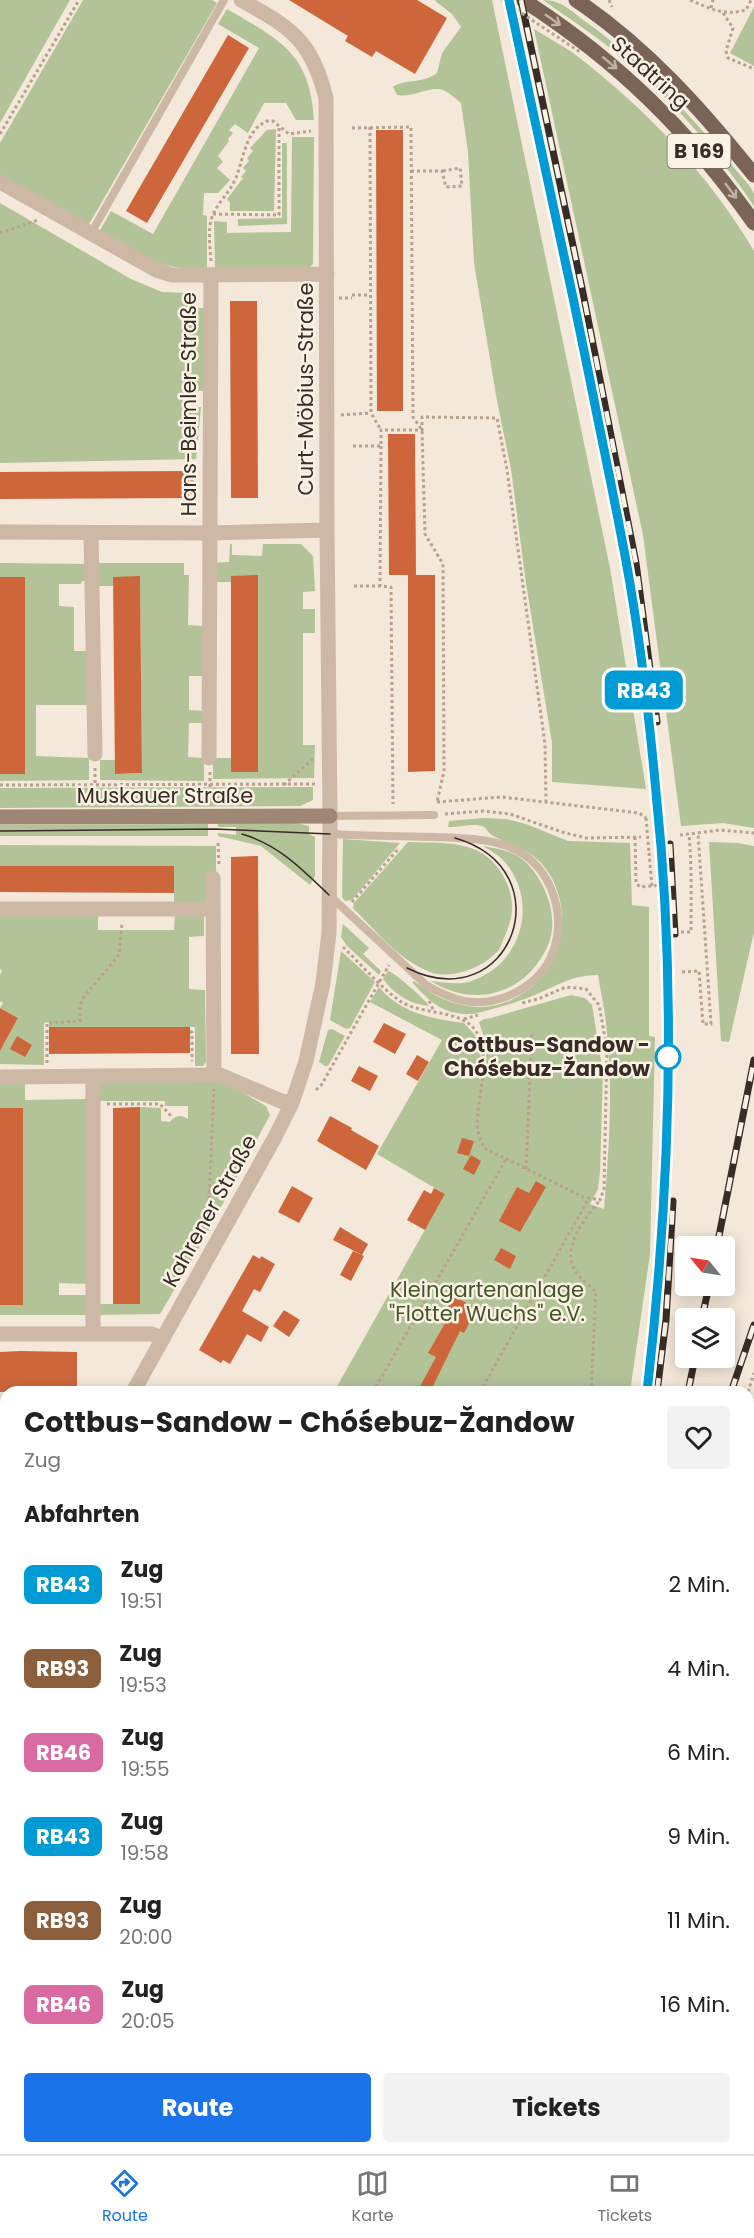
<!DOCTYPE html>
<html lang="de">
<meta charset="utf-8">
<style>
:root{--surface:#fff;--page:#f2f2f2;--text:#222;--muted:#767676;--line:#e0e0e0;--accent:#1a73e8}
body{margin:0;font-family:Poppins,sans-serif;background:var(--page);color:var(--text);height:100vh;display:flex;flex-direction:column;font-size:22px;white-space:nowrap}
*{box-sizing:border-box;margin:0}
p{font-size:20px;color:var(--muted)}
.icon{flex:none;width:33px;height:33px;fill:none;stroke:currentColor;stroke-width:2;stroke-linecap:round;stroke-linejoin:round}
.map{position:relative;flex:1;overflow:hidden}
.details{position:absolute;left:0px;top:1386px;width:754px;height:768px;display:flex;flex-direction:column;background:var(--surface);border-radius:18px 18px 0 0;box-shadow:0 3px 15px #0003}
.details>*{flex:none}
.badge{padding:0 12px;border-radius:9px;font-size:21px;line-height:39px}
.needle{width:39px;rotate:300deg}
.buttons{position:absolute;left:675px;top:1236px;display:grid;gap:12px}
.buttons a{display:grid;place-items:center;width:60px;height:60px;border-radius:6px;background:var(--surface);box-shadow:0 3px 15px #0003;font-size:30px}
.map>.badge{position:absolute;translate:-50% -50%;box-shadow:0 0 0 3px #fff}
h2{padding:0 24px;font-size:22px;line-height:54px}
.round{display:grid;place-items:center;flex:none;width:63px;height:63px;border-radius:6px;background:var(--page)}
.summary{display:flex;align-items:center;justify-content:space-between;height:102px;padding:0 24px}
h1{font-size:28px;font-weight:700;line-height:45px}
.button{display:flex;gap:12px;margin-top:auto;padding:12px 24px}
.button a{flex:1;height:69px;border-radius:6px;background:var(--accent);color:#fff;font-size:24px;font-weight:700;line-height:69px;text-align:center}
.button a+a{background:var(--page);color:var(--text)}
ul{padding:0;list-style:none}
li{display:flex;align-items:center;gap:18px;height:84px;padding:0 24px}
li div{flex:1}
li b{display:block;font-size:22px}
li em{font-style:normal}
li .badge{min-width:66px;font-weight:700;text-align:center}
.menu{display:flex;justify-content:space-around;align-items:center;height:84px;border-top:2px solid var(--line);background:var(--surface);font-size:16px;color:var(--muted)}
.menu a{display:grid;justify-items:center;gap:3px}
.menu .selected{color:var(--accent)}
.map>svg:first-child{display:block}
</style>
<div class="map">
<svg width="754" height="2154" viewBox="0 0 754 2154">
<rect width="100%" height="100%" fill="#f3e8d9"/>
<path fill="#b3c398" d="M0,0H70L0,123Z
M83,0H212L217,3L88,226L0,175V143Z
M434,0H492L610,568L646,789L552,782V743L526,583L511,469L497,401L474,263L468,152L461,103C456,99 451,94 445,91C432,84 414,98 397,95L393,87C406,78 420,85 437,73L442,53L461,27L452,14Z
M543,0C562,0 571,11 586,22C650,67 698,125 748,184L754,193V206C719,154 675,103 627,62C601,39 571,20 543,0Z
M754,7V66L730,53Z
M227,9C280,40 310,53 314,120H296L286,103H264L248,133L235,124L229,130L233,133L228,139L229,141L218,156L223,162L217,168L230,180L218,193H204L203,215L207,216V269C160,271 138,255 99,232L111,211L153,234L259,48L218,24Z
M534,29C548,38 564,46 577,56C646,109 710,176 754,251V828L723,823L681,826L643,535Z
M276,129L274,211H230V203L227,199L243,178L241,177L246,171L243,168L249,161L247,158L253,151L250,148L267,130Z
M292,137H314L313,264L310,267L215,268L214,221L227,222V233L291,232Z
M282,143H287V224L238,226V219L282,218Z
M0,203L131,279L162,292L188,293V308H205L204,391L186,390L182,398L186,407H201L196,459L0,463Z
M230,544H232V555L262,556L263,544H301L313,556L315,591L303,592V609H315V633H303V745H315L314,778L213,779V758H231L232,772H258V576H231V582H214V563L229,562Z
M0,563L87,564V581H82L81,584H59V606L74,607V651H87L88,705H36V756L89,758V780L0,781V774L25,773V577H0Z
M97,563H184V575H189L188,625L204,626V676H189V710L204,711V723H189L188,757L204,758V781L100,780V760H115L116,774L142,773L140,577H114L113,586H97Z
M313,787V800L300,806L0,808V788Z
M483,818L506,819L526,824L568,841L630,843L632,905L649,907V1036L655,1037L650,1254L630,1392H334L445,1194L377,1154L442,1040L370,1002L379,987C400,1013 432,1019 464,1023L475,1035L482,1061L486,1060C487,1047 483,1034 479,1022L484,1019L491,1018L571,995L585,998L592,1005L603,1073L600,1172L598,1189L590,1204L604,1209C609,1151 613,1091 607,1034C606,1014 601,994 598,975C567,976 558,986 532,996C513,1004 493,1009 473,1014C443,1015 431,1003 412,982L414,981C429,992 443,1001 462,1005C510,1016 556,979 561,933C564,913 560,891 550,875C534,848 513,848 490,834C488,832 487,829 484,827C474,822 459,828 448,827L449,821Z
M218,823H296L309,826V834L315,837V876L310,885L261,846L218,836V833L236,835V827H218Z
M208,824V836H0V825Z
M343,839L400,843L352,900L345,901L342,897Z
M408,842C429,843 455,841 476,850C497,859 513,886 512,909C512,918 508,928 505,936C502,941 501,949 497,952C482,968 451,980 430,972C399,960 376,931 353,908L354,903Z
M709,842L738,843L754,846V932L729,1042L721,1041Z
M0,845L216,846V874L209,903L174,902V866H0Z
M483,846C495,848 507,850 518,856C543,873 561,916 548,945C527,994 474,1009 431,981C442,982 457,985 468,982C522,967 541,900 502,859C497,854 489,850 483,846Z
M98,914V930H174L175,914H204V936L189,937V989L205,990L206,1062L203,1066H195V1027H49V1022L44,1023V1065L0,1064V1045L3,1046L18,1018L0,1008L3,1003L0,1001V975L2,971L0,969V915Z
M343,924L369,948L363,954L381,971L379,975L347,946L341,937Z
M341,951L375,982L350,1028L346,1029L330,1020Z
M388,971C394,972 426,1000 429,1006C410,1004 395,995 383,979Z
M332,1029L345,1036L328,1066H325L319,1062L328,1030Z
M25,1080V1100L86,1099L90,1284L59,1283V1295H89V1315H0V1305L23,1304V1108H0V1081Z
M221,1080L266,1106L270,1115L204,1239L160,1314L96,1315V1304H140V1107L161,1108V1121L170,1122C175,1115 181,1114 188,1119V1106H165V1101H96L97,1081Z
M0,1583L6,1584V1651L2,1655L0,1668Z
M754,1820V2154H591L593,2148H748V1821Z
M0,1999L6,2000V2067H3L0,2082Z
M303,2148H489L488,2154H302Z"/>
<path fill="#ce663c" d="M289,0H417L447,18L415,74L376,51L372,57L345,41L348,36Z
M228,35L249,48L147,223L126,211Z
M376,130H403V411H377Z
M230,301H257L258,498H231Z
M388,434H415L416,575H435V771L408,772V575H389Z
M189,471V498L0,499V472Z
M258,575V772H231V576Z
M140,576L142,773L115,774L113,577Z
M0,577H25V774H0Z
M258,856L259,1054H231V857Z
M0,866H174V893L0,892Z
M0,1008L18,1018L0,1051Z
M384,1023L406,1034L395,1054L373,1042Z
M49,1027H190V1053L49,1054Z
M17,1036L32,1045L25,1057L10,1049Z
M417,1055L429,1062L418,1081L406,1074Z
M359,1066L378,1076L370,1091L351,1081Z
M140,1107V1304H113V1108Z
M0,1108H23V1305H0Z
M330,1116L352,1128L351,1130L379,1146L366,1170L317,1141Z
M462,1138L474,1141L469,1156L457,1153Z
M471,1155L481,1161L474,1175L463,1169Z
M536,1181L546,1187L520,1232L499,1221L517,1187L529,1193Z
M292,1186L313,1198L299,1223L278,1212Z
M434,1188L445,1194L425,1230L407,1220L424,1190L431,1194Z
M340,1227L368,1244L362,1255L333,1240Z
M501,1248L516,1256L510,1269L494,1260Z
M353,1251L364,1256L351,1281L340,1275Z
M253,1255L260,1259L261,1256L275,1264L260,1292L254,1289L242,1311L269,1327L261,1342L247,1334L230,1364L223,1360L221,1363L199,1350Z
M454,1296L477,1309L464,1333L460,1331L430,1392H417L436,1357L428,1353L453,1309L448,1306Z
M284,1310L300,1320L289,1337L273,1326Z
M20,1351L77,1352V1392H0V1352Z"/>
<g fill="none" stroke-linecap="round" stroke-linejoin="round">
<path stroke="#b8a28e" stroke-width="3" stroke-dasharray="3 3" stroke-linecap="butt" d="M609,0L612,7
M690,0C711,9 724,16 746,10L751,0
M711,8L713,0
M723,13L733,28L726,51L728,58L754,69
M370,127L371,413L381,430
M352,128L411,127L413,417L422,430L425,534L443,564L444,771L437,802
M0,134L79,0
M411,171H442L446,187L462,186L460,168L442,171
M213,214L279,215V126
M0,233L38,220
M211,261C210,248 208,233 211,220C215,206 226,196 233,184C244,164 243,131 267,121H273L289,134L311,131
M352,295H370
M339,298H352
M341,415L371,413
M353,446H381V430H422V417L497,418L507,470L545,744L546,802
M381,446L380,586L391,587L393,804
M189,476H192V499H195
M354,586H380
M95,768V784
M210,772V801
M0,785L316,784
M284,785L315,757
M437,802L502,797L639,813L646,818
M445,814L483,811L510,814L562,832L586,838L641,837
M680,835L720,830L754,833
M635,837L636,883L640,887L662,885
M218,843L219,865
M649,853L652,886
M352,902L399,848
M681,932H691C691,899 692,867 689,834
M343,947C361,964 379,986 400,1001C426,1018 472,1006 481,1043C489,1071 475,1102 478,1131C479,1136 482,1143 484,1148L583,1197L600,1200L604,1189L607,1048L599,1005L586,989L566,987L538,999L522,1003
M682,972L699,971L703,1024H711L698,833
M429,1001L435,1013
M464,1019L478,1015
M190,1032H192V1061
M47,1063V1023L80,1021V1008L82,999L119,955L122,924
M316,1090L322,1084L389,965
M107,1104H160L173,1118
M526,1169L532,1031
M208,1223L214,1089
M373,1392L506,1159
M480,1392L589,1198
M591,1392L596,1292C590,1286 581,1279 576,1272C560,1247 585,1219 600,1200
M748,1392L754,1373
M0,1542L6,1543
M0,1697L6,1668
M748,1750L754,1748
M748,1778L754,1777
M0,1806L6,1786
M748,1815L754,1814
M0,1840L6,1844
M0,1895H6
M27,2154L28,2148
M316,2154L317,2148
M419,2154V2148"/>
<path stroke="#ccb8a4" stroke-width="8" d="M90,235L224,0
M330,816L434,815
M329,895L426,985C438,992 450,998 464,1001C499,1007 540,987 553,952C568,911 549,861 507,846C484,838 459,838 435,837C400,836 365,836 330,834
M748,1428L754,1410
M585,2154L587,2148"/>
<path stroke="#ccb8a4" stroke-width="15" d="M0,182L156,270L172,275L327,274
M0,532L210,533L327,530
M91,533L95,754
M209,758L211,275
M213,878L214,1075
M0,909H213
M93,1076V1334
M0,1077L220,1075L281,1101L292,1103
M0,1334H152L163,1339
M133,1392L275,1137L292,1103L306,1061L323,983L329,933L330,816L327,530L326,98C311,39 291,28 241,0
M0,1515H6
M0,1759L6,1739
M0,1992L6,1993
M0,2128L6,2129
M118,2148L156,2154
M243,2154L244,2148"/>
<path stroke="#9f8775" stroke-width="15" d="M0,817L330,816
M748,1796L754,1795
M0,1870H6"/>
<path stroke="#7a6456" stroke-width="15" d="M523,0C618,61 689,131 754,223
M576,0C645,46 702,110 754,175"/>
<path stroke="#372c26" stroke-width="1.5" d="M0,831L215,829L330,834
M242,834C279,845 302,869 329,895
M407,968C511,1020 566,870 455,838"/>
<g stroke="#372c26" stroke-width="7">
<path id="rail" d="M509,0C567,262 629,525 656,792C677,991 670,1194 647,1392
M521,0L582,288L636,563L657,722
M670,844L675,934
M717,1246L754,1060
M702,1318L709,1286
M657,1392L666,1320L673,1201
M688,1392L695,1358
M731,1392L754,1325
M582,2148L583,2154
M506,2154L507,2148
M516,2154L517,2148
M537,2154L538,2148"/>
</g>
<use href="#rail" stroke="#faf2e5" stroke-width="4.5" stroke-dasharray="14" stroke-linecap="butt"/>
<path stroke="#b8a28e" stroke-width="3" stroke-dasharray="3 3" stroke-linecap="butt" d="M502,0L580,52
M646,818L649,853"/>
</g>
<defs><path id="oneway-shaft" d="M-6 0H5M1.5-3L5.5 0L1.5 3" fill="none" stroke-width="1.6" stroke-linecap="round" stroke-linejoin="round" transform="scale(1.5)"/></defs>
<g stroke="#c0b2a5">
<use href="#oneway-shaft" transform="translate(553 20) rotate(35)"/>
<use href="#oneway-shaft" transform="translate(610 63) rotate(40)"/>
<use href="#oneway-shaft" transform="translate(731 191) rotate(53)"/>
</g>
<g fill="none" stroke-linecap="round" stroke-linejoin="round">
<g stroke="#fff" stroke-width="14">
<path id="line" d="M509,0C537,126 564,253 590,380C602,441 615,501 626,561C640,637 649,715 656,792C677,991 670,1193 647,1392"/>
</g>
<use href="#line" stroke="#009bd5" stroke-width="9"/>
</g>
<circle fill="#fff" stroke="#009bd5" stroke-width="3" cx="668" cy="1057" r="12"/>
<g text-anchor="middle" stroke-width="5" stroke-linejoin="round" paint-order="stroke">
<rect fill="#faf2e5" stroke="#72675f" stroke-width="1.5" x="667.5" y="134" width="63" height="34" rx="4.5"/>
<g font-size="20" font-weight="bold" fill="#372c26">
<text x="699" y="158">B 169</text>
</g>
<g font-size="21" fill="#372c26" stroke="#faf2e5">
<text transform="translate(650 73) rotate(42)" y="7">Stadtring</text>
<text transform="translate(306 389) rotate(-90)" y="7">Curt-Möbius-Straße</text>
<text transform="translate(189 404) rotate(-90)" y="7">Hans-Beimler-Straße</text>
<text x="165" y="803">Muskauer Straße</text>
<text transform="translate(210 1211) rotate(-61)" y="7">Kahrener Straße</text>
</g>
<g font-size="21" font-weight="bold" fill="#372c26" stroke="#faf2e5" text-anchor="end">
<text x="650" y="1052">Cottbus-Sandow -<tspan x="650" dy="24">Chóśebuz-Žandow</tspan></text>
</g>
<g font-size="21" fill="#445628" stroke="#faf2e5">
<text x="487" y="1297">Kleingartenanlage<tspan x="487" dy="24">"Flotter Wuchs" e.V.</tspan></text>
</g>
</g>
</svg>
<div class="buttons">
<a><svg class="needle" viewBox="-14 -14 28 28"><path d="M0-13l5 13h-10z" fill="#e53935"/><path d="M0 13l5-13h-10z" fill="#767676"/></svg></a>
<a><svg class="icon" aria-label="layers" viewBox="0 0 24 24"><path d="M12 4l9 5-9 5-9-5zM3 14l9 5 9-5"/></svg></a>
</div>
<b class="badge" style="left:644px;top:690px;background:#009bd5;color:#fff">RB43</b>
<section class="details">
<div class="summary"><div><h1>Cottbus-Sandow - Chóśebuz-Žandow</h1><p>Zug</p></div><a class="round"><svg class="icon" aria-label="heart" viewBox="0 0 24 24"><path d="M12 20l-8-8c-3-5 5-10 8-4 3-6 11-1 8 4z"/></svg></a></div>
<h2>Abfahrten</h2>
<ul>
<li><span class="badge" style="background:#009bd5;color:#fff">RB43</span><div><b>Zug</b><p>19:51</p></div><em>2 Min.</em></li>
<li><span class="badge" style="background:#8b5e3c;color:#fff">RB93</span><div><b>Zug</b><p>19:53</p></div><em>4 Min.</em></li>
<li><span class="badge" style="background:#da6ba2;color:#fff">RB46</span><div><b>Zug</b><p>19:55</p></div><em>6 Min.</em></li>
<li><span class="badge" style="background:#009bd5;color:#fff">RB43</span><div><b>Zug</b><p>19:58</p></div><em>9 Min.</em></li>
<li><span class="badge" style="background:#8b5e3c;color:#fff">RB93</span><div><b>Zug</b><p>20:00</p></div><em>11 Min.</em></li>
<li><span class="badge" style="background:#da6ba2;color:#fff">RB46</span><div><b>Zug</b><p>20:05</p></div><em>16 Min.</em></li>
</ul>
<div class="button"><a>Route</a><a>Tickets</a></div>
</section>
</div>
<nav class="menu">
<a class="selected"><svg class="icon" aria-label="directions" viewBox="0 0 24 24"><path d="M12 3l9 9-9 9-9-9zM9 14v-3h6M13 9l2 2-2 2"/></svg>Route</a>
<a><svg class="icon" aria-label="map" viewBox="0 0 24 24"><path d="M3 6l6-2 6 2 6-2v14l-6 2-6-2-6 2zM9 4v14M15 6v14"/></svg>Karte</a>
<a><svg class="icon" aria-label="tickets" viewBox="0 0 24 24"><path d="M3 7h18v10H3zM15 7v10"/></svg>Tickets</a>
</nav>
